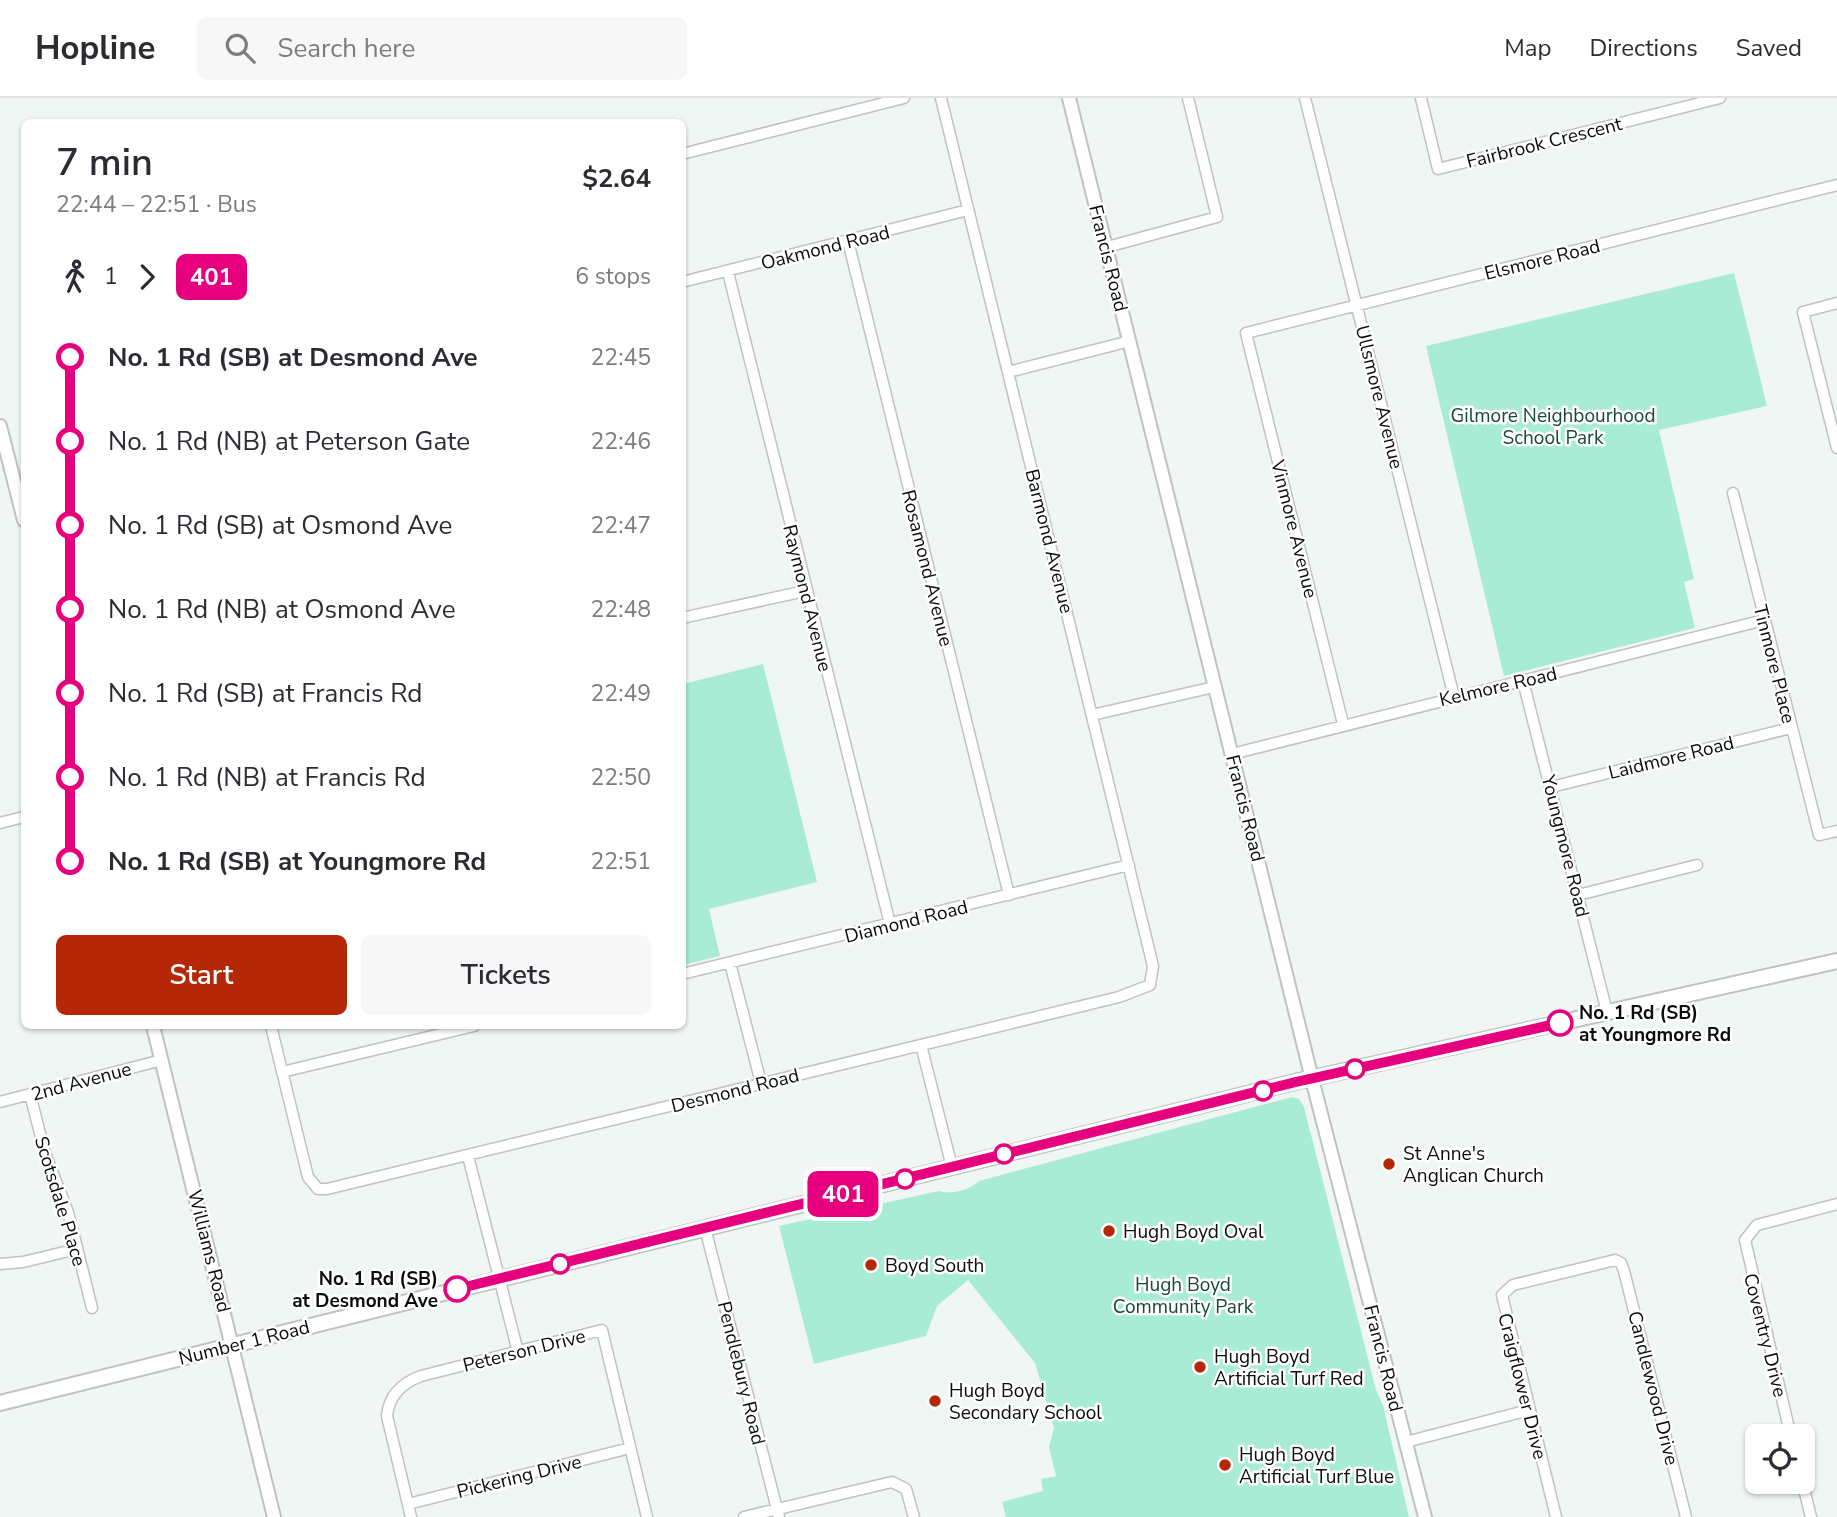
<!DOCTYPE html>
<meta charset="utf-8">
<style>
:root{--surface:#fff;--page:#f7f7f7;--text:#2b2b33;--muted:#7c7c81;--line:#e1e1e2;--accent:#b42807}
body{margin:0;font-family:"Nunito Sans",sans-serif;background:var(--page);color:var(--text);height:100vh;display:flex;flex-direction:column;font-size:26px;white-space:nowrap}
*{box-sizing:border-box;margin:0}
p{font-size:23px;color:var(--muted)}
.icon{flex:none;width:38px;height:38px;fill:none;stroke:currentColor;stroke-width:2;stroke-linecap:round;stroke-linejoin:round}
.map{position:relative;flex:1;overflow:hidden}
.side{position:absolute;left:21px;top:21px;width:665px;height:910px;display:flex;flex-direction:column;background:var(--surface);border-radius:10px;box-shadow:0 2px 5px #0004}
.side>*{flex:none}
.badge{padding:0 14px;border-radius:10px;font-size:24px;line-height:46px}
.controls{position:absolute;left:1745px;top:1326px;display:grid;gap:14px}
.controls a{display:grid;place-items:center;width:70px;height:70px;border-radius:10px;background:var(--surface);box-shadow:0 2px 5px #0004;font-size:35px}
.map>.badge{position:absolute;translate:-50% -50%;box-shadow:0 0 0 4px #fff}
.legs{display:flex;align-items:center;gap:10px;height:77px;padding:0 35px;font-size:23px}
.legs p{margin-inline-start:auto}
.headline{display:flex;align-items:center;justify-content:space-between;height:119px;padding:0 35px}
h1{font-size:38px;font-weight:600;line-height:52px}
.cta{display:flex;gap:14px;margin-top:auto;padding:14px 35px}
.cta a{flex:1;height:80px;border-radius:10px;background:var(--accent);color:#fff;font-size:28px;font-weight:600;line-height:80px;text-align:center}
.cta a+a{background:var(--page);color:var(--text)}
ul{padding:0 35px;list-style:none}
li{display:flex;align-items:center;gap:24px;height:84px;font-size:26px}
li i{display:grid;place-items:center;width:10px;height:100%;margin:0 9px;background:currentColor}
li i::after{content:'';width:18px;height:18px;margin:-9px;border:5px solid;border-radius:50%;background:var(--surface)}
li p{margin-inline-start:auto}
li:first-child i{background:linear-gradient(#0000 50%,currentColor 0)}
li:last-child i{background:linear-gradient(currentColor 50%,#0000 0)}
header{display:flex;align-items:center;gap:42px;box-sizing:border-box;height:98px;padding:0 35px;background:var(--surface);border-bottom:2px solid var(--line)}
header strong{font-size:33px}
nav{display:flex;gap:38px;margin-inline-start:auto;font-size:24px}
.search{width:490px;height:63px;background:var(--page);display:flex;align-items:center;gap:18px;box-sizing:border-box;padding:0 24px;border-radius:10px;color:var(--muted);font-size:26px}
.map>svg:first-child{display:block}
</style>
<header>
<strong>Hopline</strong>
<div class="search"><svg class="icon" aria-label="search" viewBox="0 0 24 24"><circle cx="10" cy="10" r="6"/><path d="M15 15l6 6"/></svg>Search here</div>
<nav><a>Map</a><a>Directions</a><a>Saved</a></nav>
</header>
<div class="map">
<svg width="1837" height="1419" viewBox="0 0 1837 1419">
<rect width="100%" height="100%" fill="#f0f6f4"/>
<path fill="#a8ecd5" d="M1734,175L1767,308L1659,332L1694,481L1684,484L1695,530L1504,578L1426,248Z
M763,566L817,784L709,811L720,858L683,867V586Z
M1292,999L1299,1001L1304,1009L1376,1292L1383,1307L1409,1419H1006L1002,1404L1043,1393L1041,1381L1056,1378L1049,1349L1054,1330L1035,1265L968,1182L937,1208L926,1238L814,1266L779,1128L939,1093C950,1097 971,1092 979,1083Z"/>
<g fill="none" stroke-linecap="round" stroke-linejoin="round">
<g stroke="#bec3c1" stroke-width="13">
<path id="minor" d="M1305,0L1454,599
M1421,0L1438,71L1720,0
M682,56L904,0
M848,143L1009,797
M1107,149L1217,119L1188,0
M728,174L890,826
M682,184L968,112
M1837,205L1803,214L1837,350
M1008,274L1130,243
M1733,395L1819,737L1837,733
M682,520L805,493
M1523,583L1607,914
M1092,617L1214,589
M1343,626L1246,235L1837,87
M1232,656L1764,522
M1551,689L1791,630
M0,725L24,719
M1578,797L1697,767
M730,865L761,985
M682,876L1129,767
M271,928L308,1079L318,1091H327L1119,899L1150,887L1153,868L941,0
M921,947L952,1069
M282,974L474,928
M30,996L45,1055L68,1114L92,1210
M0,1004L162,962
M468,1058L518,1254
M705,1130L779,1419
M0,1166L23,1164L77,1151
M1791,1339L1745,1142L1757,1127L1837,1106
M1406,1344L1529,1312
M1802,1383L1811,1419
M408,1406L630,1350
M411,1419L387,1318C389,1297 402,1285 421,1278L602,1232L647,1419
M744,1419L892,1384L906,1391L914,1419
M1556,1419L1502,1197L1513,1187L1615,1162L1621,1165L1624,1173L1686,1419"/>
</g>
<g stroke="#bec3c1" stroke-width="16">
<path id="tertiary" d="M1069,0L1312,981L1425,1419
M0,328L24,422
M153,928L274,1419"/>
</g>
<g stroke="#bec3c1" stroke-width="18">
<path id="secondary" d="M0,1305L1299,983L1837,863"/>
</g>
<use href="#minor" stroke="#fff" stroke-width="10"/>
<use href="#tertiary" stroke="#fff" stroke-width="12"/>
<use href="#secondary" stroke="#fff" stroke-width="14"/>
</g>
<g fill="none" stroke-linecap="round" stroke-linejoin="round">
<g stroke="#fff" stroke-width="16">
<path id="line-1" d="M457,1191L1296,984L1560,925"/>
</g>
<use href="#line-1" stroke="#e6007e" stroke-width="10"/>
</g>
<g fill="#fff" stroke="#e6007e" stroke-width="3.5">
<circle cx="1560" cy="925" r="12"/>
<circle cx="1355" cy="971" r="9"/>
<circle cx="1263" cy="993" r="9"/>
<circle cx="1004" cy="1056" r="9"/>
<circle cx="905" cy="1081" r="9"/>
<circle cx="560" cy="1166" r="9"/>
<circle cx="457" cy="1191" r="12"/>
</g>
<g fill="#b42807" stroke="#fff" stroke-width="2.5">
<circle cx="1389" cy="1066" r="7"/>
<circle cx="1109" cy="1133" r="7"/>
<circle cx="871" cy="1167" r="7"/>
<circle cx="1200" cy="1269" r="7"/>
<circle cx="935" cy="1303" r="7"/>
<circle cx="1225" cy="1367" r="7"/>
</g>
<g text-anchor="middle" stroke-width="5" stroke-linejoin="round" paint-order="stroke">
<g font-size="19" fill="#0a0c0b" stroke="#fff">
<text transform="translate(1544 44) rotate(-14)" y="7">Fairbrook Crescent</text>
<text transform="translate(825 149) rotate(-14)" y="7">Oakmond Road</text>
<text transform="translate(1109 160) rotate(76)" y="7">Francis Road</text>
<text transform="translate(1542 161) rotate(-14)" y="7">Elsmore Road</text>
<text transform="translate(1380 299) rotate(76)" y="7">Ullsmore Avenue</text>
<text transform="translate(1295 431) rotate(76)" y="7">Vinmore Avenue</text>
<text transform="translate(1050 443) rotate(76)" y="7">Barmond Avenue</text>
<text transform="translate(928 470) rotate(76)" y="7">Rosamond Avenue</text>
<text transform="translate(808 500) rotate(76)" y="7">Raymond Avenue</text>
<text transform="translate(1775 566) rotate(76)" y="7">Tinmore Place</text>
<text transform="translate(1498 588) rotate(-13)" y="7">Kelmore Road</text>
<text transform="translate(1671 659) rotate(-14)" y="7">Laidmore Road</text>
<text transform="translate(1246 710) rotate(76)" y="7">Francis Road</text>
<text transform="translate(1566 748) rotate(76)" y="7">Youngmore Road</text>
<text transform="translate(906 823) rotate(-14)" y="7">Diamond Road</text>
<text transform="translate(81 983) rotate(-15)" y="7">2nd Avenue</text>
<text transform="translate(735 992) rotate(-14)" y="7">Desmond Road</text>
<text transform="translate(61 1103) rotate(73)" y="7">Scotsdale Place</text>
<text transform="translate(210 1153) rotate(76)" y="7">Williams Road</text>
<text transform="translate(1766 1237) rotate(76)" y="7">Coventry Drive</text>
<text transform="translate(244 1244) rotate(-14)" y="7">Number 1 Road</text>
<text transform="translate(524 1252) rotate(-14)" y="7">Peterson Drive</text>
<text transform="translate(1384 1260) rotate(76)" y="7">Francis Road</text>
<text transform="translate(742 1275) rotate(76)" y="7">Pendlebury Road</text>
<text transform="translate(1523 1288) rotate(76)" y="7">Craigflower Drive</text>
<text transform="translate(1654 1290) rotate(76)" y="7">Candlewood Drive</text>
<text transform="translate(519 1378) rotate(-14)" y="7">Pickering Drive</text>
</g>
<g font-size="19" fill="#17473a" stroke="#fff">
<text x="1553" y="324">Gilmore Neighbourhood<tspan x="1553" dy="22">School Park</tspan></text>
<text x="1183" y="1193">Hugh Boyd<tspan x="1183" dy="22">Community Park</tspan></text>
</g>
<g font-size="19" font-weight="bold" fill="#0a0c0b" stroke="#fff" text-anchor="start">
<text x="1579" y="921">No. 1 Rd (SB)<tspan x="1579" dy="22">at Youngmore Rd</tspan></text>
<text x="438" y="1187" text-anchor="end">No. 1 Rd (SB)<tspan x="438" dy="22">at Desmond Ave</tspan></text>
</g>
<g font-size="19" fill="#0a0c0b" stroke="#fff" text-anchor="start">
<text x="1403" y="1062">St Anne's<tspan x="1403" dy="22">Anglican Church</tspan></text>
<text x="1123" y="1140">Hugh Boyd Oval</text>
<text x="885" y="1174">Boyd South</text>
<text x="1214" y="1265">Hugh Boyd<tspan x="1214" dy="22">Artificial Turf Red</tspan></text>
<text x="949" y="1299">Hugh Boyd<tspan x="949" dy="22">Secondary School</tspan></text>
<text x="1239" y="1363">Hugh Boyd<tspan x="1239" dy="22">Artificial Turf Blue</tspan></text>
</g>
</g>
</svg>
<div class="controls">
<a><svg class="icon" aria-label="locate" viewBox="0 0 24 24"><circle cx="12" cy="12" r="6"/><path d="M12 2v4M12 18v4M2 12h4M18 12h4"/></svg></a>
</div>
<b class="badge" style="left:843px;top:1096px;background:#e6007e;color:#fff">401</b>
<section class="side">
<div class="headline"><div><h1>7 min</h1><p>22:44 – 22:51 · Bus</p></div><b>$2.64</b></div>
<div class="legs"><svg class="icon" aria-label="walk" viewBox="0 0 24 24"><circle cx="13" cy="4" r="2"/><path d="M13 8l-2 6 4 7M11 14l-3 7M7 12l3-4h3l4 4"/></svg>1<svg class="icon" aria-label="forward" viewBox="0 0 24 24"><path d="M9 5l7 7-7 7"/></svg><b class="badge" style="background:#e6007e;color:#fff">401</b><p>6 stops</p></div>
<ul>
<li><i style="color:#e6007e"></i><b>No. 1 Rd (SB) at Desmond Ave</b><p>22:45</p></li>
<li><i style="color:#e6007e"></i><span>No. 1 Rd (NB) at Peterson Gate</span><p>22:46</p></li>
<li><i style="color:#e6007e"></i><span>No. 1 Rd (SB) at Osmond Ave</span><p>22:47</p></li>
<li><i style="color:#e6007e"></i><span>No. 1 Rd (NB) at Osmond Ave</span><p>22:48</p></li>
<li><i style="color:#e6007e"></i><span>No. 1 Rd (SB) at Francis Rd</span><p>22:49</p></li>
<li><i style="color:#e6007e"></i><span>No. 1 Rd (NB) at Francis Rd</span><p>22:50</p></li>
<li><i style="color:#e6007e"></i><b>No. 1 Rd (SB) at Youngmore Rd</b><p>22:51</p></li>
</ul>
<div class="cta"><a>Start</a><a>Tickets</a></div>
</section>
</div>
